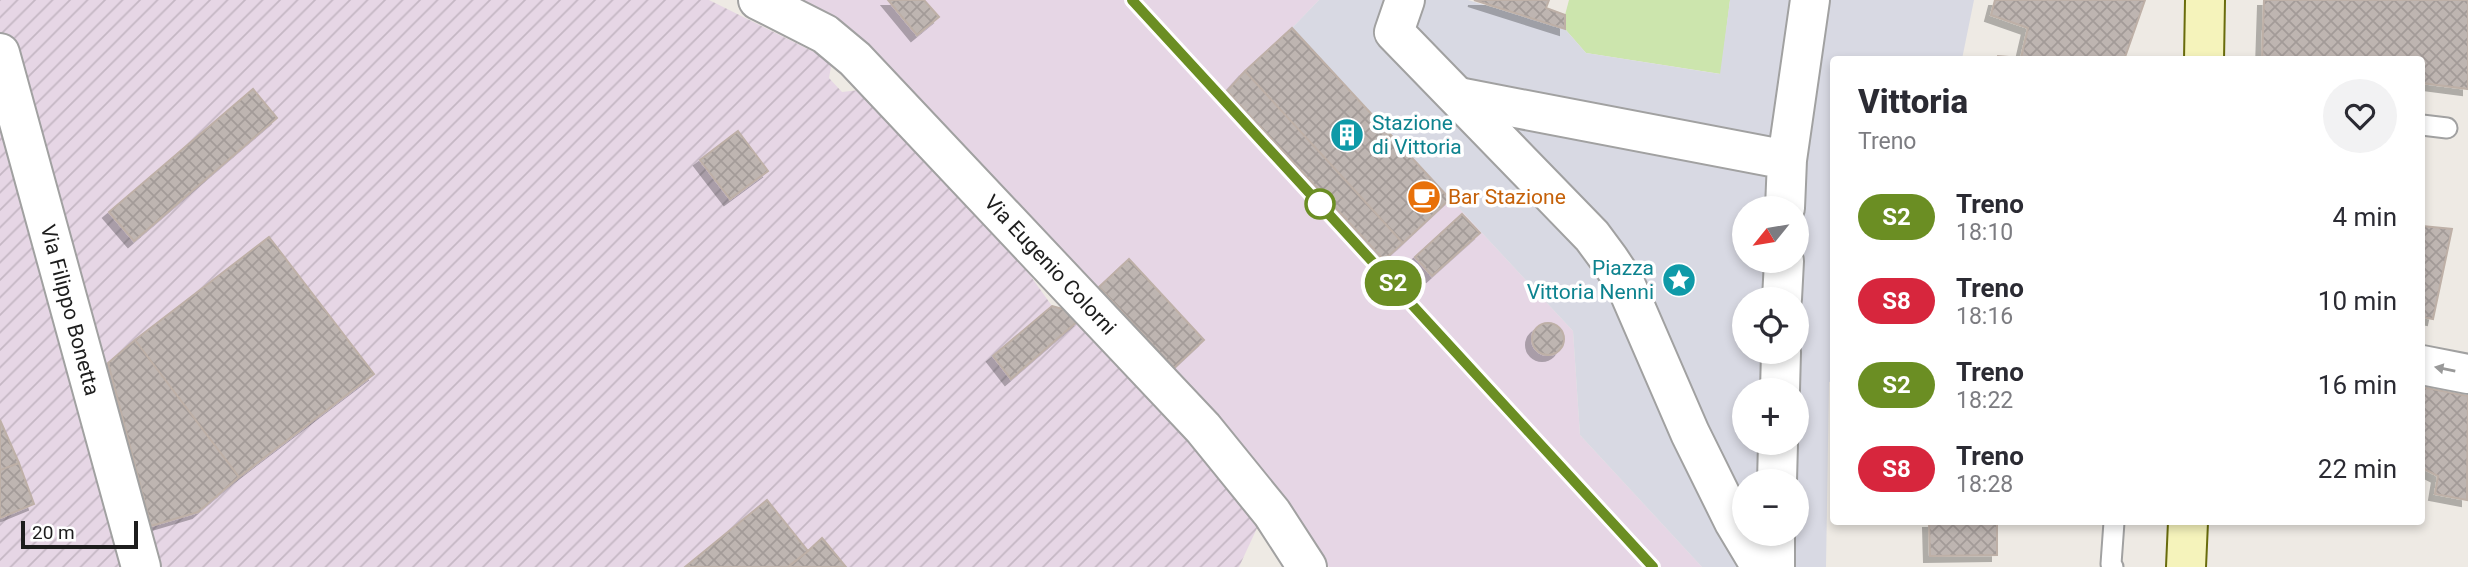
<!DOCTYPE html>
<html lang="it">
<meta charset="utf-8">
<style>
:root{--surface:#fff;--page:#f2f2f3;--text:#2b2b33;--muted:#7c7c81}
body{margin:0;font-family:Roboto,sans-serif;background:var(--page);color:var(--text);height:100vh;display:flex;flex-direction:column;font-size:26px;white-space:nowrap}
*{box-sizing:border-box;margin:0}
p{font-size:23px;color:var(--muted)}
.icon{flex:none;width:38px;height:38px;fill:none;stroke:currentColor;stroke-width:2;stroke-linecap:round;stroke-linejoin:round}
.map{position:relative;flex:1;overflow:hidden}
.drawer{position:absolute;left:1830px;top:56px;width:595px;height:469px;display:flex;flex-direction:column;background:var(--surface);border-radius:7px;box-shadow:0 4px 10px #0003}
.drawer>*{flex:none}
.badge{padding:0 14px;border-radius:23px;font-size:24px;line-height:46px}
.needle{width:46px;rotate:240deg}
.controls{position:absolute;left:1732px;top:196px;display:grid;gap:14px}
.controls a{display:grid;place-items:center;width:77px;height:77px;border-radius:50%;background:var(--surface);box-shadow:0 4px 10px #0003;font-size:35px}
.scale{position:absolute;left:21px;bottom:18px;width:117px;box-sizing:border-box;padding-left:7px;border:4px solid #1d1d1d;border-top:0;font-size:19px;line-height:24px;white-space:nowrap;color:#1d1d1d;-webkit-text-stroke:5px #fff;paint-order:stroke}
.map>.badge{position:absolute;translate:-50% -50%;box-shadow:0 0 0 4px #fff}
.round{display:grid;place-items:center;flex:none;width:74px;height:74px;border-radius:37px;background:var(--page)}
.headline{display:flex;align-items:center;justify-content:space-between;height:119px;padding:0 28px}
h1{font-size:33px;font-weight:800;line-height:52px}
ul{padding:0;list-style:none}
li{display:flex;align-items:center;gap:21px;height:84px;padding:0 28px}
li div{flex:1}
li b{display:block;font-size:26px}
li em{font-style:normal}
li .badge{min-width:77px;font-weight:700;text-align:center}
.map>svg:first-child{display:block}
</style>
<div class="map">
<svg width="2468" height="567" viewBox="0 0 2468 567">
<defs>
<pattern id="industrial-furrows" width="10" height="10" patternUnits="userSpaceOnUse" patternTransform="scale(1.75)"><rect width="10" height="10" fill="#e6d6e5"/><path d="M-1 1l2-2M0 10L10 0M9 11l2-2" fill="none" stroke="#c5b7c4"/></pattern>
<pattern id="building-cross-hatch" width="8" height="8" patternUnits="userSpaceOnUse" patternTransform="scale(1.75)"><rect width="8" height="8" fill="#beb5b1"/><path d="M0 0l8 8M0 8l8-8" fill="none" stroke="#a39b98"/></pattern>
<filter id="shadow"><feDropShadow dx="-6" dy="6" stdDeviation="0" flood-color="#0004"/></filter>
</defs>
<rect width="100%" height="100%" fill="#eeeae4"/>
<path fill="url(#industrial-furrows)" d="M0,0H709L832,61L829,78L842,92L859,90L1017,257L1052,306L1069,311L1185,431L1258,526L1239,567H0Z"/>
<path fill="#e6d6e5" d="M791,0H1319L1292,28L1573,331L1580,435L1702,567H1329L1297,514L1249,459L876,51L831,20Z"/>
<path fill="#cce5ad" d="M1569,0H1730L1721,74L1586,53L1565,29V15Z"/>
<path fill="#d8d9e3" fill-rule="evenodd" d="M1319,0H1468L1565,29L1586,53L1720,74L1730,0H1974L1962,59L1834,60V381L1829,382L1826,567H1702L1580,435L1573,331L1292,28ZM1745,208H1797V261H1745ZM1745,299H1797V352H1745ZM1745,390H1797V443H1745ZM1745,481H1797V534H1745Z"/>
<path fill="url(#building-cross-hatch)" stroke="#beb0a7" stroke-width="2" filter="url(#shadow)" d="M888,0H924L939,17L917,35Z
M1474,0H1549L1546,8L1565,15V29Z
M1995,0H2145L2124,60H1997L1998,56L2021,58L2028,28L1991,15Z
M2264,0H2468V89L2422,83V60H2262Z
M1292,28L1450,199L1403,243L1245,71Z
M1245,71L1403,243L1384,260L1227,91Z
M253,89L277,118L134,241L109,212Z
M738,131L768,171L730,199L700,160Z
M1462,214L1480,233L1432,276L1415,257Z
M2422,226L2452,229L2433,319L2422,317Z
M269,237L374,374L239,477L135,340Z
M1129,259L1204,340L1174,368L1099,287Z
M1052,306L1069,311L1079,320L1011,379L993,356Z
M1532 339a16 16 0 1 1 32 0a16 16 0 1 1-32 0Z
M135,340L239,477L198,512L151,526L108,363Z
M2422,387L2468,396L2467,500L2435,494L2438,476L2422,468Z
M0,420L19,463L0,470Z
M19,463L34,504L0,518V470Z
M767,500L808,551L788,567H685Z
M1929,522H1997V555L1930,556Z
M822,538L846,567H788L808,551Z"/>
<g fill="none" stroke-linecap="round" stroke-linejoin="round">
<g stroke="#a1a1a1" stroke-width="23">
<path id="service" d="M2422,125L2447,128
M2113,567L2111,564L2114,522"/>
</g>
<g stroke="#a1a1a1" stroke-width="42">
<path id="minor" d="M758,0L825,34L855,59L1203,428L1272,513L1307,567
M1458,97L1787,160
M1785,208L1787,160L1810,0
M1782,299L1784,261
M1780,390L1781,352
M1777,481L1778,443
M1775,567V534"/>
</g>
<g stroke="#a1a1a1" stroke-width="42">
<path id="tertiary" d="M1405,0L1394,32L1592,236L1609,259L1625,283L1690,433L1734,522L1761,567
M0,53L141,567
M2422,365L2468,374"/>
</g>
<g stroke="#696c0c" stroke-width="42">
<path id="secondary" d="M2204,60L2205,0
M2186,567L2188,522"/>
</g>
<use href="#service" stroke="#fff" stroke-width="19"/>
<use href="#minor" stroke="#fff" stroke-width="38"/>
<use href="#tertiary" stroke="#fff" stroke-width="38"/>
<use href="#secondary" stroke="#f5f3bb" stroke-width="38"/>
<path stroke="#6b6b6b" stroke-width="5" stroke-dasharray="14 14" stroke-linecap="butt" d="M1131,0L1653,567"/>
</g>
<defs><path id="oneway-solid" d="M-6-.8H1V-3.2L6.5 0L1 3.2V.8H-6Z" transform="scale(1.75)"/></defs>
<use fill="#999" href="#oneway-solid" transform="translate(2445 369) rotate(-169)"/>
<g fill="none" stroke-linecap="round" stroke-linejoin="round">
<g stroke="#fff" stroke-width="16">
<path id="line" d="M1132,0L1653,567"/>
</g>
<use href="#line" stroke="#6b8e23" stroke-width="10"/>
</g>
<defs>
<g id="building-disc" transform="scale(1.75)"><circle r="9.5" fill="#0f9aa8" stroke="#fff"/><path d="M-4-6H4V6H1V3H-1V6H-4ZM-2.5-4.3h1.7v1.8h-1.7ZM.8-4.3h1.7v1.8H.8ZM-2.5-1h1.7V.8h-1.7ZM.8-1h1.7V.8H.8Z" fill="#fff"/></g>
<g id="cafe-disc" transform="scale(1.75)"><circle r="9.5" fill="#e8710a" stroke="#fff"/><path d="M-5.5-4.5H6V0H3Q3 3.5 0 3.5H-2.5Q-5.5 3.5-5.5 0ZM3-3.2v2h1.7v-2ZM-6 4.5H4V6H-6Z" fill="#fff"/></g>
<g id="sight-disc" transform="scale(1.75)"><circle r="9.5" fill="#0f9aa8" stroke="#fff"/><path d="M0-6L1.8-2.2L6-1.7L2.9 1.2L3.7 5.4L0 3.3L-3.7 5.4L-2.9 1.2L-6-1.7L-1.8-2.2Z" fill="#fff"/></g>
</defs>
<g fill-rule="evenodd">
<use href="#building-disc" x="1347" y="135"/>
<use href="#cafe-disc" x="1424" y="197"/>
<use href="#sight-disc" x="1679" y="280"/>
</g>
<circle fill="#fff" stroke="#6b8e23" stroke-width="3.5" cx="1320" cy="204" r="14"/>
<g text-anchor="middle" stroke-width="7" stroke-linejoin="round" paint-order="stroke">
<g font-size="21" fill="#0d838f" stroke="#fff" text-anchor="start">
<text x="1372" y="130">Stazione<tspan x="1372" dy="24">di Vittoria</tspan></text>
<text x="1654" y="275" text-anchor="end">Piazza<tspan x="1654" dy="24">Vittoria Nenni</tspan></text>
</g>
<g font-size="21" fill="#c56008" stroke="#fff" text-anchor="start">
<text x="1448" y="204">Bar Stazione</text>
</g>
<g font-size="21" fill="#1d1d1d" stroke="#fff">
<text transform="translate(1050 265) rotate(47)" y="7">Via Eugenio Colorni</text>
<text transform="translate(70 310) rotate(75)" y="7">Via Filippo Bonetta</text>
</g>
</g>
</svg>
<div class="controls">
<a><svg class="needle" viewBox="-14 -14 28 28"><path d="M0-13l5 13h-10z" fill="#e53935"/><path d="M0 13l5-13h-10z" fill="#7c7c81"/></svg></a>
<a><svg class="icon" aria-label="locate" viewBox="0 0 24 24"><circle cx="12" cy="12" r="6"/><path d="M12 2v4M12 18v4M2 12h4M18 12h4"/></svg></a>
<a>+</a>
<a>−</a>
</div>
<div class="scale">20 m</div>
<b class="badge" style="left:1393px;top:283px;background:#6b8e23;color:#fff">S2</b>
<section class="drawer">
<div class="headline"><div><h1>Vittoria</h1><p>Treno</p></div><a class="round"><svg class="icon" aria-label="heart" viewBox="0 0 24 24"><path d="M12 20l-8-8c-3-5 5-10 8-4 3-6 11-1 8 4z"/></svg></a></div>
<ul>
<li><span class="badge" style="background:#6b8e23;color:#fff">S2</span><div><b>Treno</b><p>18:10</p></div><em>4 min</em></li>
<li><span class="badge" style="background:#d7263d;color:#fff">S8</span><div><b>Treno</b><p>18:16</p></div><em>10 min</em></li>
<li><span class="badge" style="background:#6b8e23;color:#fff">S2</span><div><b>Treno</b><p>18:22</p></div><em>16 min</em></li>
<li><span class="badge" style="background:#d7263d;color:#fff">S8</span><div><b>Treno</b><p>18:28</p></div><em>22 min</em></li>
</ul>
</section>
</div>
